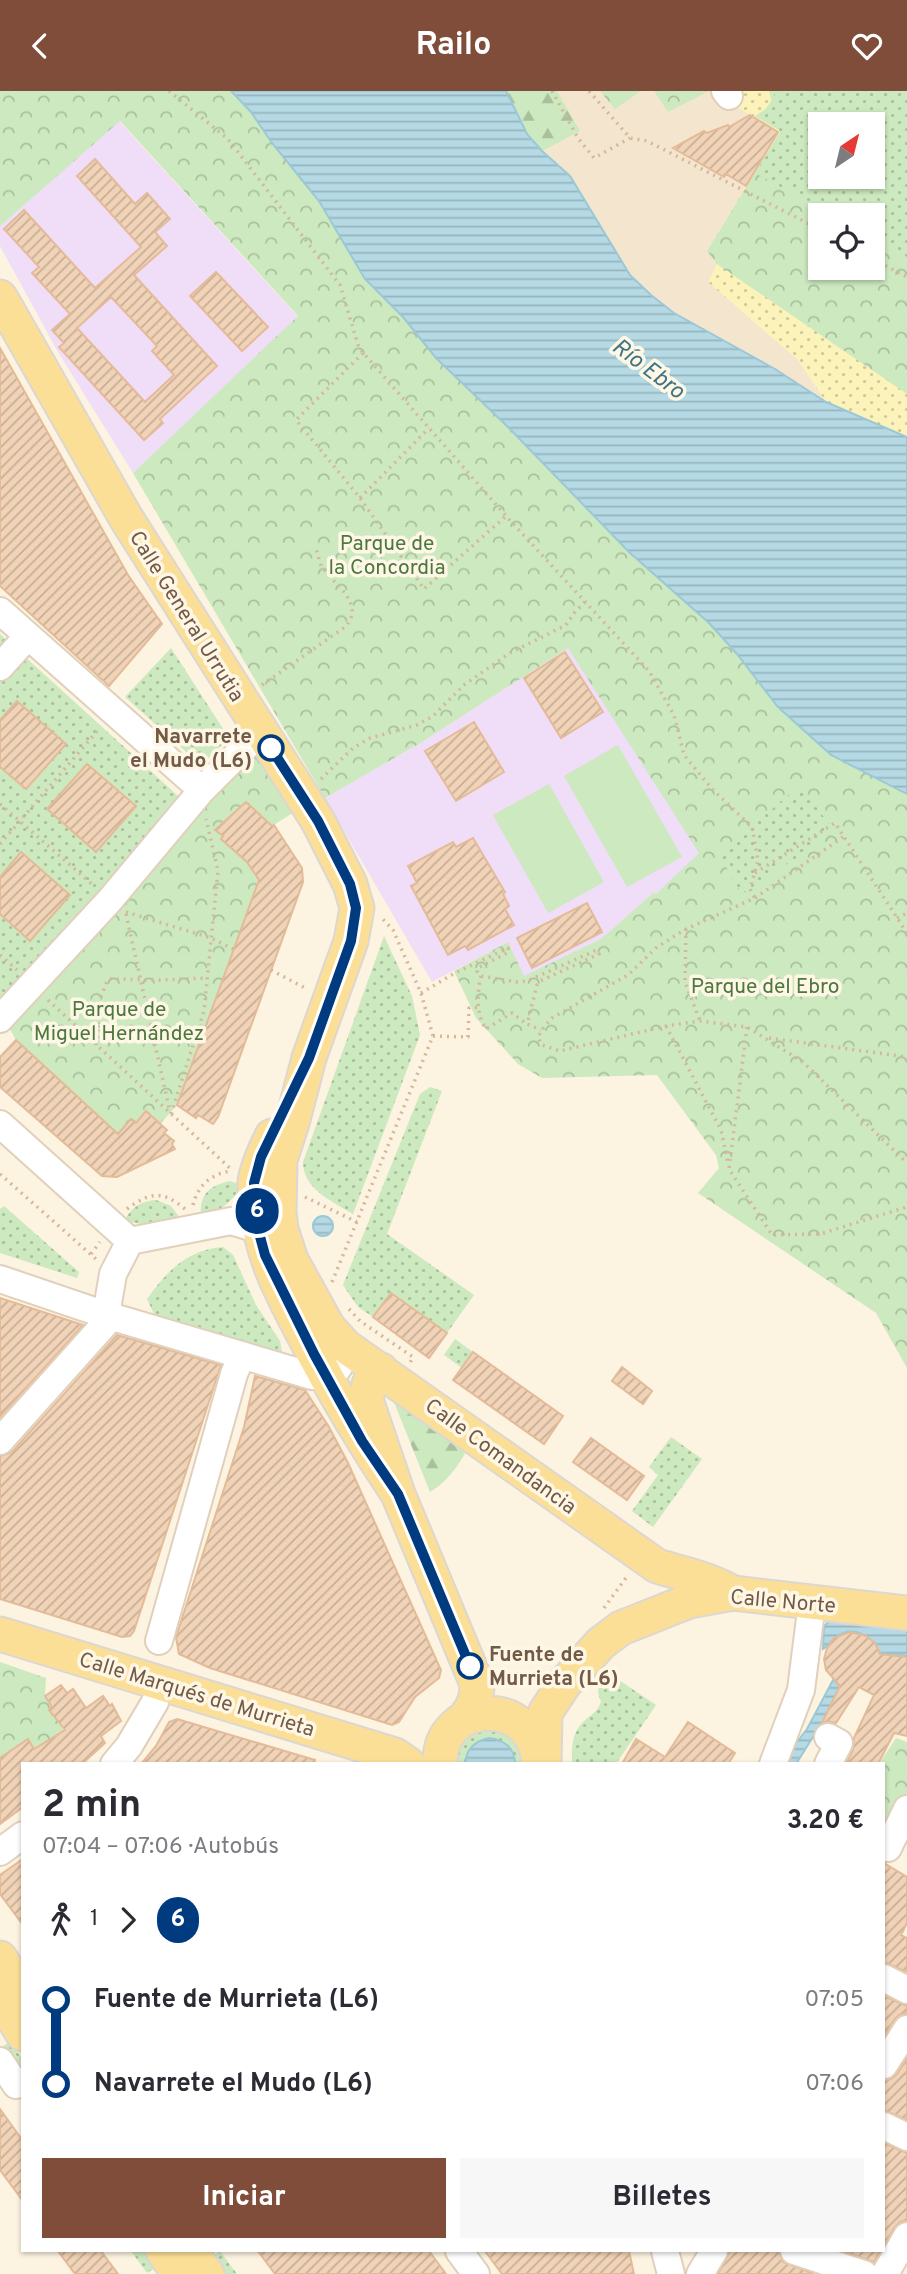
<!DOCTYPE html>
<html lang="es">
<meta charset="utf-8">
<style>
:root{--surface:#fff;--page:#f7f7f7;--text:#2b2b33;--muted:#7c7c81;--accent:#804d3a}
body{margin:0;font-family:Overpass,sans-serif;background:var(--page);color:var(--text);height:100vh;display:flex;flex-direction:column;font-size:26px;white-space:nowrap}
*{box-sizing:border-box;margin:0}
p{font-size:23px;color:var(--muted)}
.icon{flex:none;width:38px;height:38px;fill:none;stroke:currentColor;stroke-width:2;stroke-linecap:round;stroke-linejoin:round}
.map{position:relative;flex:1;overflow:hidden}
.side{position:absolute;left:21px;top:1671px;width:864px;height:490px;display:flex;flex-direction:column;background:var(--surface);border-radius:0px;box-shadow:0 2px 5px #0004}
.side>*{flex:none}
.badge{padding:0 14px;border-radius:23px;font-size:24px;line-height:46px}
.needle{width:46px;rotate:35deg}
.fabs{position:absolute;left:808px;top:21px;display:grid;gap:14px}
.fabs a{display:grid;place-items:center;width:77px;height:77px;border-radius:0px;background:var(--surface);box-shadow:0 2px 5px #0004;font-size:35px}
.map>.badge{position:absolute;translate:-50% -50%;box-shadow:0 0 0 4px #fff}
.legs{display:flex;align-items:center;gap:10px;height:77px;padding:0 21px;font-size:23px}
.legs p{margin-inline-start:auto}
.head{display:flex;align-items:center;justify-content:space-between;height:119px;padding:0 21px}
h1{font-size:38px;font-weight:700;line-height:52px}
.primary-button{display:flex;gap:14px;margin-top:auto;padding:14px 21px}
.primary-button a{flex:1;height:80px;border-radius:0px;background:var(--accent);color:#fff;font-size:28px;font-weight:700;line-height:80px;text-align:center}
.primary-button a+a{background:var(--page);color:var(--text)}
ul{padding:0 21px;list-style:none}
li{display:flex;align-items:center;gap:24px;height:84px;font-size:26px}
li i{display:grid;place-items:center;width:10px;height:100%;margin:0 9px;background:currentColor}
li i::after{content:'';width:18px;height:18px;margin:-9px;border:5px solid;border-radius:50%;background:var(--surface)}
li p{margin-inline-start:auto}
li:first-child i{background:linear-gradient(#0000 50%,currentColor 0)}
li:last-child i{background:linear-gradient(currentColor 50%,#0000 0)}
header{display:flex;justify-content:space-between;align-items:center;height:91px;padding:0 21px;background:var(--accent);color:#fff;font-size:32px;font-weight:700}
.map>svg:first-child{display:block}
</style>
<header><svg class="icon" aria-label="back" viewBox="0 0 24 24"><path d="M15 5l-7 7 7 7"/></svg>Railo<svg class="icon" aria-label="heart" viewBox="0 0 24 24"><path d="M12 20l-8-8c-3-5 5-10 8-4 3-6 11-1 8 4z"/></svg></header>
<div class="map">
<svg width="907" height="2183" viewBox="0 0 907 2183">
<defs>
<pattern id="forest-firs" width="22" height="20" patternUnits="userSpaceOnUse" patternTransform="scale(1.75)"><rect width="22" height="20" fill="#cce9bf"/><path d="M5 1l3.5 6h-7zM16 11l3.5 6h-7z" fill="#aac09d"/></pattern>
<pattern id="sand-dots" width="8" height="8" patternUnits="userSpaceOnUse" patternTransform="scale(1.75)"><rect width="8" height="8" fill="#fcf3ba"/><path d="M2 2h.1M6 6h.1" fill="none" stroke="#d0c899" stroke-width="1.8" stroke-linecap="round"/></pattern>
<pattern id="park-crowns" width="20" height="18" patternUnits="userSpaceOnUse" patternTransform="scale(1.75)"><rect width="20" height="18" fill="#cce9bf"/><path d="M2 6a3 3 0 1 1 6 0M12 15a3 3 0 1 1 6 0" fill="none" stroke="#aac09d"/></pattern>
<pattern id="garden-dots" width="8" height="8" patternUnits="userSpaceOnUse" patternTransform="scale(1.75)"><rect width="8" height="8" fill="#cce9bf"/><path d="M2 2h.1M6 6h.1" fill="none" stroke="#aac09d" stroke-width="1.8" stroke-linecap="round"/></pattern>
<pattern id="water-rules" width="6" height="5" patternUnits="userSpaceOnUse" patternTransform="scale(1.75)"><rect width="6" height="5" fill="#b5dae5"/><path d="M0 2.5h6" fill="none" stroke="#98b4bb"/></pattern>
<pattern id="building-hatch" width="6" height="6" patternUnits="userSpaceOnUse" patternTransform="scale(1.75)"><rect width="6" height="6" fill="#f1d3b7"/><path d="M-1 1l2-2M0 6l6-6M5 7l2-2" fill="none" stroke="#c8ae97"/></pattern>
</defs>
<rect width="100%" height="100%" fill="#fcf3e0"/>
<path fill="#f4e6ce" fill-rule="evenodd" d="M506,0H907V346L826,311L775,278L674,222L651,204L630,184L570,85L534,51ZM821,33H873V86H821ZM821,124H873V177H821Z"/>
<path fill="#f0ddf8" d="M119,30L298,226L133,382L58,261L0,155V135Z
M569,556L700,762L656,804L654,801L601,848L524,886L508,851L432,891L325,707L422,651Z"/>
<path fill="#cce9bf" d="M618,654L682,766L627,796L564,685Z
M549,693L604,791L548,822L493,724Z"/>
<path fill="url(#forest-firs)" d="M506,0H557L580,40L542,60L522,35Z
M392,1306L471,1350C462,1370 450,1389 430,1401Z"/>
<path fill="url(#sand-dots)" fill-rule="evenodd" d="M737,0H907V346L826,311L798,269L708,191L717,173L707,160L779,41L724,8ZM821,33H873V86H821ZM821,124H873V177H821Z"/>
<path fill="url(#park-crowns)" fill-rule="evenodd" d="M0,0H231L251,21L272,52L319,110L365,188L403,226L436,267L508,336L629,461L709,532L737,563L778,616L831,665L907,703V1277L876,1222L698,1102L719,1077L716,1064L657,984L542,987L518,973L476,927L454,880L508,851L524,885L601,848L654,801L656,803L699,762L568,557L422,651L325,707L133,382L298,225L120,30L0,135Z
M600,0H641L615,18Z
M654,0H709L668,21Z
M769,0H907V303L717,173L707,160L780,41ZM821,33H873V86H821ZM821,124H873V177H821Z
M257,653L299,718L272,735L246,711L216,739L223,745L221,748L247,771L259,789L177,1014L160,1033L146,1021L136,1032L118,1043L16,949L6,931Z
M0,1571L46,1587L45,1605L52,1616L49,1619L64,1640L34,1658L27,1648L0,1668Z
M896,1647L907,1651V1718L884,1765V1673H879Z"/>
<path fill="url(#garden-dots)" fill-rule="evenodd" d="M776,0H907V166L873,147V124H832L755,82L782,41L755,25C767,19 771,12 776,0ZM821,33H873V86H821Z
M0,543L189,715L0,929Z
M171,557L229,647L201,674L125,606Z
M800,694L835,741L742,803L719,764Z
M384,845L412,905L420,944L353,1123C332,1110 303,1098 303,1071Z
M430,996L442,1000L387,1143L474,1204L447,1242L391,1202L373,1226L358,1216L343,1194L420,1003Z
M230,1090L242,1094C232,1112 219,1120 201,1127C199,1103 209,1095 230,1090Z
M156,1109L171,1115L182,1130C162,1134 145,1136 125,1129C131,1116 142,1110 156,1109Z
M4,1115L79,1181L77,1187L0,1162V1118Z
M223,1156L233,1164L256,1214L280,1250L282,1261L280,1268L156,1227L147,1208C167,1180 187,1159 223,1156Z
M455,1248L473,1261L462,1277L444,1264Z
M671,1346L702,1368L653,1436L632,1420L658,1384L649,1376Z
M610,1583L656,1614L616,1673H572C572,1657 571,1643 583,1631C591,1623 598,1622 601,1610C597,1601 597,1596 601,1586Z
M487,1636L515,1646L526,1673H515V1667L465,1668V1673H455C459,1650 466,1644 487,1636Z
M10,1950L23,1969V1992L0,1958Z
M131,2160H148L158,2175L147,2182Z
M220,2160L237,2183H221L210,2167Z"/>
<path fill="url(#water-rules)" stroke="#9bc8d7" stroke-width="2" d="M231,0H506L527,43L542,60L570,85L630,184L651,204L674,222L775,278L826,311L907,346V703L831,664L778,616L737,563L709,532L629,461L508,336L436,267L403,226L365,188L319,110L272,52L251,21Z
M313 1135a10 10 0 1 1 20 0a10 10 0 1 1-20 0Z
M830,1530L907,1538V1565L879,1562C872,1545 853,1533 836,1546C831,1550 828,1555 823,1558L824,1535Z
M833,1589L840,1595L823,1630L796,1673H780L807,1638Z
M489,1647C504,1649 515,1657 515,1673H465C466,1658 475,1650 489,1647Z"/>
<path fill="url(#building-hatch)" stroke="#e4bb98" stroke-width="2" fill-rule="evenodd" d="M750,24L778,41L746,95L726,83L724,86L673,57L704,40L707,42L728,34L729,36Z
M95,68L135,113L147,102L170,128L155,141L167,155L134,184L217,275L160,328L163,332L144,349L59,256L64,252L52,239L70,223L32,182L39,176L4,138L24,119L95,197L141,156L77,85ZM111,206L157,255L152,260L174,284L145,311L77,237Z
M216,181L268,236L242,260L190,205Z
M0,257L128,484L162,533L109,595L0,495Z
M565,561L603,621L561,647L524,587Z
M17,610L66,653L26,698L0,676V629Z
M474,631L504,681L456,710L425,660Z
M87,673L136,715L96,761L47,718Z
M246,711L272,735L274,734L302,777L303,791L218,1026L213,1033L198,1024L196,1027L177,1014L259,789L247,771L221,748L223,745L215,739Z
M473,747L505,801L503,803L509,815L505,818L514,834L468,859L465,855L448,864L411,795L417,792L408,775L453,751L456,756Z
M21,761L70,804L30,850L0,823V786Z
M587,812L602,841L532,877L517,847Z
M16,949L118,1043L131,1028L136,1032L146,1020L167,1039L164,1042L174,1050L172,1053L175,1058L117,1086L102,1085L0,996V966Z
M391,1202L447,1242L429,1267L373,1226Z
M0,1207L83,1234L0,1326Z
M117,1244L221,1274L134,1540L130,1545L122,1546L0,1508V1365L12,1361Z
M473,1261L563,1325L544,1353L453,1289Z
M622,1276L652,1300L643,1313L612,1290Z
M255,1285L305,1299L329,1336L348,1372L441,1579L439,1587L415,1606L399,1631L392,1634L210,1577L179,1563L176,1546L244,1336Z
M591,1347L644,1385L627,1409L573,1371Z
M850,1541L866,1545L875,1552L880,1563L907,1566V1645L894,1642L878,1673H846L853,1659L854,1647L874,1604L859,1596L836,1632L828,1630L822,1632L840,1595L826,1579L824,1568L827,1557L834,1547Z
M61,1594L67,1602L73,1598L86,1617L103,1605L110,1615L112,1613L121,1630L101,1645L105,1652L82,1673H23V1716L0,1733V1667L28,1648L34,1658L65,1639L49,1619L52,1616L45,1605Z
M177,1628L315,1669L314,1673H141L156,1655L169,1631Z
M688,1631L735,1662L728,1673H622L636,1648L665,1666Z
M23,1768V1834L0,1803V1784Z
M884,1772L907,1786V1832L901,1844L907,1847V1881L884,1871Z
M884,1905L907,1915V1922L899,1924L894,1929L884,1945Z
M907,1967V2029L884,2019V1990L891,1988L897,1983Z
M0,2018L23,2050V2110L0,2079Z
M884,2052L907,2062V2129L900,2131L894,2137L884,2154Z
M58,2160H101L118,2183H75Z
M258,2160H429L446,2183H275Z
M485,2160H629L634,2183H502Z
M730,2160H779L783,2171L814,2183H718Z
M843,2160H880L874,2171Z"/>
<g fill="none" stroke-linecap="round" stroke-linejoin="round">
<g stroke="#e0d0bc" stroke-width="30">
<path id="minor" d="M725,0L729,5
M0,520L202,699
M0,576L28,545
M0,928L110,809L202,699L260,641
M0,1033L130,1150
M130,1150L231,1130L258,1138L271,1150
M0,1188L106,1224L312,1285C336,1286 342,1278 345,1255L333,1245
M106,1224L113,1183L130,1150
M0,1350L112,1225
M159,1550L234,1283L242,1264
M828,1646L839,1652L828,1673
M114,1673L129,1655L155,1611
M773,1673L801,1599L812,1512
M888,1757L907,1718
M0,1761L23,1744
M884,1887L907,1899
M0,1970L16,1994
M884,1974L907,1938
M884,2035L907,2046
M459,2160L476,2183
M665,2160L671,2183
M794,2160L864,2183
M700,2183L714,2160
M885,2183L907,2145"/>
</g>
<g stroke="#ddd7d3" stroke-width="37">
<path id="major" d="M0,206L126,427L318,730L350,793L357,817L351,850L309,967L292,1032L280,1069L279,1121L281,1138L291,1169L328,1236L345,1255L657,1475C683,1483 710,1488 733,1502
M272,1045C265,1059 258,1074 255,1090C254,1097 256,1104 256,1111C261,1168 284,1206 310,1256C337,1307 366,1355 398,1403
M381,1279L369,1293L366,1309L398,1403L477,1593C477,1609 473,1617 463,1629
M0,1543L395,1664L408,1673
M440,1673C438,1608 534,1603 539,1672
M544,1673L545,1622L564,1593L601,1552L621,1537L639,1530L689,1510L733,1502L907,1522
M0,1867L23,1902
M0,1906L23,1943
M163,2160L179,2183
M190,2160L207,2183"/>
</g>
<path stroke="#d6b79b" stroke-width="3.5" stroke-dasharray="2 5" stroke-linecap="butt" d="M169,0L228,48L340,194L359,257L506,425L649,580L674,624L684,664L712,698L752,736L758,770L750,798L755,807
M552,0L578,47L594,67L630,47
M589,0L630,47L647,50L821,139
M873,168L907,186
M363,262L296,329L360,407L424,498L506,425
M360,407L429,337
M262,594L345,536C367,512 333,494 321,474C319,470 318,463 316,458
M321,688L353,657L370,647L417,634L433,625L464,594L510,562L566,534L575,521L585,511
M0,713L93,794
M843,746L755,807L686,838L657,856L628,884L552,927L541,940L538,947L542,954L560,960L666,935L700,930L747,936L803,971L907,1072
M0,753L99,638
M755,782L835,732L907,842
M126,821L211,847L233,858
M126,823L170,1021
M897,827L907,822
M686,838L685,891L700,930
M0,864L17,879
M271,879L307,898
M481,885C477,901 476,924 486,938L512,922L527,933
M421,902L455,882L508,857L509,861L478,877L477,880L481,885L516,891L527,890L597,859L599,863L540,890L537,894L527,933L541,939
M48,909L232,1079
M666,935L721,1039L728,1072
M747,936L729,1078L772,1144L820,1143L907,1116
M433,945L468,946L469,917L480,916
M769,947L907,966
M96,954L100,934L98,913L108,888L160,889L207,887
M171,1023L204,920L218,780L206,728
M0,1083L96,1168
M305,1106L357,1131
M193,1114C198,1094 211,1083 231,1080
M127,1118C150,1101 162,1099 185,1118
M91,1163L100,1151
M332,1191L433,945L421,902L393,839L380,825
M349,1218L360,1230L413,1266L410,1272
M604,1517L628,1484"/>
<use href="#minor" stroke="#fff" stroke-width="26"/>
<use href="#major" stroke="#fcdf97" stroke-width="33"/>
</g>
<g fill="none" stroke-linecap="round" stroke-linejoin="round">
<g stroke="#fff" stroke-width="16">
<path id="line-1" d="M271,657L318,730L350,793L356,817L351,850L309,967L261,1066L254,1092L258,1138L265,1164L314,1263L362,1350L398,1403L470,1575"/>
</g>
<use href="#line-1" stroke="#003b80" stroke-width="10"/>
</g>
<g fill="#fff" stroke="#003b80" stroke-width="3.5">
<circle cx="271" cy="657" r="12"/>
<circle cx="470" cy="1575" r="12"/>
</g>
<g text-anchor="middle" stroke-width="7" stroke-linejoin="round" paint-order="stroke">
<g font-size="21" fill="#4c7840" stroke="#fff7e6">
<text x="387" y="459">Parque de<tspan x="387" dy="24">la Concordia</tspan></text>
<text x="765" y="902">Parque del Ebro</text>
<text x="119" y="925">Parque de<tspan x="119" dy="24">Miguel Hernández</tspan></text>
</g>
<g font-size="21" fill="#725a47" stroke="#fff7e6">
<text transform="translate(187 525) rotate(58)" y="7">Calle General Urrutia</text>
<text transform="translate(501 1365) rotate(36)" y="7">Calle Comandancia</text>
<text transform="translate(783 1510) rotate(5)" y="7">Calle Norte</text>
<text transform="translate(197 1603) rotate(17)" y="7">Calle Marqués de Murrieta</text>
</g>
<g font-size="21" font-weight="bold" fill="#725a47" stroke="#fff7e6" text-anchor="end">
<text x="252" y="652">Navarrete<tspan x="252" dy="24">el Mudo (L6)</tspan></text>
<text x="489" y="1570" text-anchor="start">Fuente de<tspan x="489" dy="24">Murrieta (L6)</tspan></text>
</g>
<g font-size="23" font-style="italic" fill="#417586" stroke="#fff7e6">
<text transform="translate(649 277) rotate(37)" y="8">Río Ebro</text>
</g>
</g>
</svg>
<div class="fabs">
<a><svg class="needle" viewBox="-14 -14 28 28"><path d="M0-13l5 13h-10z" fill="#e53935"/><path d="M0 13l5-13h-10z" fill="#7c7c81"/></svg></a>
<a><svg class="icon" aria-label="locate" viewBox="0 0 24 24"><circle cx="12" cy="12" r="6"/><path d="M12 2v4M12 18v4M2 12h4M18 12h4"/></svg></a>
</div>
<b class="badge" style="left:257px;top:1120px;background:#003b80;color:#fff">6</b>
<section class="side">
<div class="head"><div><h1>2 min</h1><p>07:04 – 07:06 · Autobús</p></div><b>3.20 €</b></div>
<div class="legs"><svg class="icon" aria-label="walk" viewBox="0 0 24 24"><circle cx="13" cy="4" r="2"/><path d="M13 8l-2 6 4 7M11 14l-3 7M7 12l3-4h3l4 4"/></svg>1<svg class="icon" aria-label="forward" viewBox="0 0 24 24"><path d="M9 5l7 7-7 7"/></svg><b class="badge" style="background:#003b80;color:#fff">6</b></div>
<ul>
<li><i style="color:#003b80"></i><b>Fuente de Murrieta (L6)</b><p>07:05</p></li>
<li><i style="color:#003b80"></i><b>Navarrete el Mudo (L6)</b><p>07:06</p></li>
</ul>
<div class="primary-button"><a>Iniciar</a><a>Billetes</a></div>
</section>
</div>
